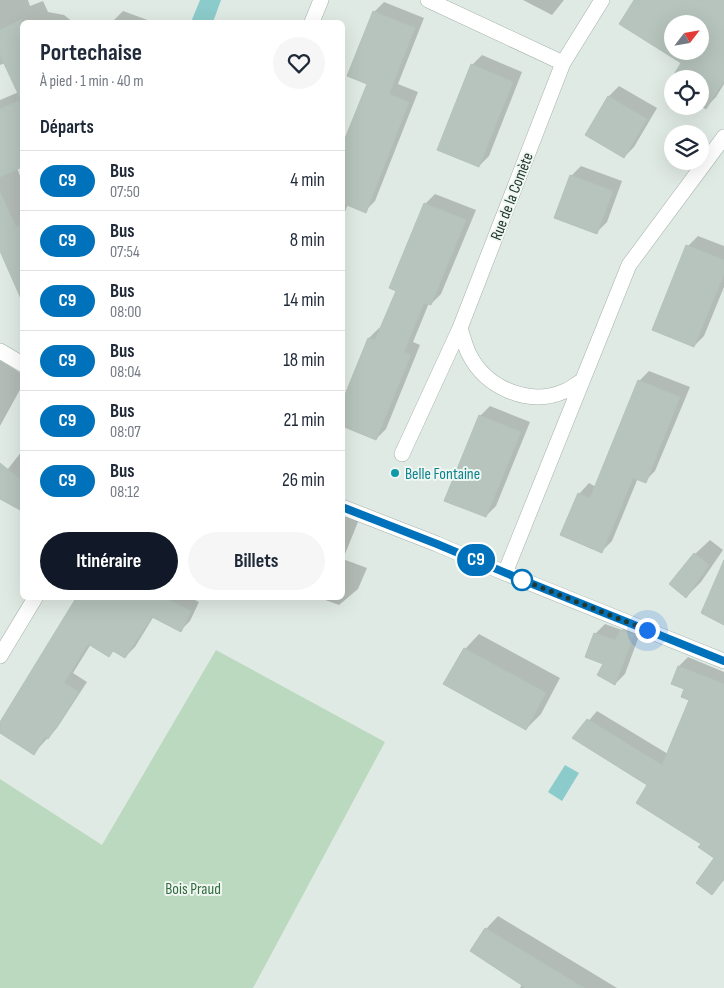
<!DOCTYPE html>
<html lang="fr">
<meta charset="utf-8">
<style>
:root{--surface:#fff;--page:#f6f6f7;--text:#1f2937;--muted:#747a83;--line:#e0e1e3;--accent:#111827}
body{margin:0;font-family:"Sofia Sans Condensed",sans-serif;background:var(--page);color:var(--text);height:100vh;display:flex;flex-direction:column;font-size:19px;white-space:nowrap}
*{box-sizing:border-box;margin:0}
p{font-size:16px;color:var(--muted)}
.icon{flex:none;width:28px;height:28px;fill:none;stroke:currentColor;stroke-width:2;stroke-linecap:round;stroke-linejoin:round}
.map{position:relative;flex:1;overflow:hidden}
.panel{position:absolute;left:20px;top:20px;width:325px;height:580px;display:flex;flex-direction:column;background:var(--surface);border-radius:8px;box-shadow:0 5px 20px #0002}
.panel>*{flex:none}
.badge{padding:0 10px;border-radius:16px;font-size:18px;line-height:32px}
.needle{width:32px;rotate:59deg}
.controls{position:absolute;left:664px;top:15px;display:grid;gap:10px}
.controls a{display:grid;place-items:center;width:45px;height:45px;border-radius:50%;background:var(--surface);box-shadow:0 5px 20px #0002;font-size:25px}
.you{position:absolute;width:25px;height:25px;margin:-12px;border:4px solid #fff;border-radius:50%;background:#1a73e8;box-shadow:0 0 0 8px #1a73e833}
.map>.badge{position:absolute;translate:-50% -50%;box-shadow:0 0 0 2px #fff}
h2{padding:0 20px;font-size:19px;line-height:45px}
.round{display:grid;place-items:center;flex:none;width:52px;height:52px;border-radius:26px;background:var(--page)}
.summary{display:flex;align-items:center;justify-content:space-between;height:85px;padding:0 20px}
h1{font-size:24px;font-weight:700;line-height:38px}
.action{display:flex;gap:10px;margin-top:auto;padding:10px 20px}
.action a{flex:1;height:58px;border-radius:30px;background:var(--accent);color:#fff;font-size:20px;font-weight:700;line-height:58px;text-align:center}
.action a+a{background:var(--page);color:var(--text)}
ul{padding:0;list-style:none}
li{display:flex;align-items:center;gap:15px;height:60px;padding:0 20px;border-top:1px solid var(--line)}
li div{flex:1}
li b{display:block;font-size:19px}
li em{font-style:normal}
li .badge{min-width:55px;font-weight:700;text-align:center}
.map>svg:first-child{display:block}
</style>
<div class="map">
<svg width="724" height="988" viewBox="0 0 724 988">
<rect width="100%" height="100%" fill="#e0eae4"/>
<path fill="#bbd9be" d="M216,650L385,742L253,988H0V779L102,845Z"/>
<path fill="#8ccbcb" d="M200,0H221L213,22H191Z
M565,765L579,773L562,801L548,792Z"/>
<path fill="#0003" fill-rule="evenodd" d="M0,0H28L30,6L43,1L48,12L64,15L73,22H22V166L17,168L22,181V279L16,276L0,248V100L19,92L5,63L0,65Z
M523,0H564L552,15Z
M635,0H724V84L716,97L706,107L700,103V79H672V86L669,84L682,63L620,23ZM672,24H700V51H672Z
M384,2L424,18L398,84L418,92L375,201L365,211L348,204L342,219V151L368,84L374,12Z
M123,11L153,22H112Z
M179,20L186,22H172Z
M482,55L522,72L489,156L479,166L472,65Z
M619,86L657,108L634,147L624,157L586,135L609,96Z
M581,166L622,181L607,222L597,232L571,176Z
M435,194L476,210L441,294L431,304L429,303L413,342L420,345L386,429L376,439L342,405L369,338L379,328L381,329L397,290L425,204Z
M698,236L724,246V287L704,336L694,346L688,246Z
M0,360L22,374V386L0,426Z
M649,371L690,387L655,471L645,481L638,478L612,541L602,551L579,494L589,483L596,487L639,381Z
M490,406L530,422L496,506L486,516L480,416Z
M22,451V510L0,497V479Z
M362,512L343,559L367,568L358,589L339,605L320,598H342V513Z
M710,540L723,550L701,582L686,597L695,554Z
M78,598H191L199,602L190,621L180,631L154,616L135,647L125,657L114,650L109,655L91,644L73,673L87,682L57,728L34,753L0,732V724Z
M632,621L643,625L625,674L615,684L604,663L595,634L605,624L622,630Z
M479,634L560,678L541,714L526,729L465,649Z
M688,657L724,672V880L712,893L716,858L649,784L574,738L597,711L668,754L691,700L685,689L672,683L679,666Z
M498,916L617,988H520L522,984L486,929Z"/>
<path fill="#b6c4bd" stroke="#b3c3ba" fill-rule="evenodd" d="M634,0H724V80L706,109L700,105V79H672V87L668,84L681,63L619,24ZM672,24H700V51H672Z
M373,11L415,28L389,94L409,102L366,213L342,203V146L367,84L347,76Z
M22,19V167L0,177V109L21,100L0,55V30Z
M471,64L513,82L479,167L437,150Z
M608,96L647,119L624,158L585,135Z
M570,175L613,191L597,234L554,218Z
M0,192L16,227L22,225V301L0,251Z
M424,203L466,220L431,305L424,303L404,352L411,355L376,440L342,426V402L368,338L375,340L396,291L389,288Z
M686,245L724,260V274L694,347L652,330Z
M638,380L680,397L646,483L633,478L602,553L560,535L578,493L590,498Z
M479,415L521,432L486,517L444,501Z
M0,463L22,481V511L0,499Z
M694,553L709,565L686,598L669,584Z
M724,560V625L701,613Z
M76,598H164L191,611L181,632L152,617L125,658L113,651L109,657L88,644L64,683L79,692L58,725L48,739L45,737L34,755L0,733V722Z
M621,630L634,635L615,685L597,675L603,664L585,657L594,633L615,640Z
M464,648L546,693L526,730L443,684Z
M678,666L724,684V879L712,895L696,883L714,858L698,847L701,844L636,803L647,785L572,738L587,719L662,765L689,700L681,697L684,689L671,684Z
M485,928L584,988H526L470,951Z"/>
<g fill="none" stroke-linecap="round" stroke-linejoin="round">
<g stroke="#a3b1aa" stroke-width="16">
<path id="minor" d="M428,0L563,63
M312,22L321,0
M0,351L22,364
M582,381C576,384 571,389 565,391C529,407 486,388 469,354C465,346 463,337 460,328L563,63L602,0
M402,454L460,328
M342,507L437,544L505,573L724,661
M505,573L629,265L724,137
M0,656L35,598"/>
</g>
<use href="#minor" stroke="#fff" stroke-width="15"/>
</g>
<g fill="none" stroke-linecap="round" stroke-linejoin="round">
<g stroke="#fff" stroke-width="11">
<path id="line" d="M342,507L437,544L520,579L724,661"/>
</g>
<use href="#line" stroke="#0072bc" stroke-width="8"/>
<path stroke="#22392f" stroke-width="5" stroke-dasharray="0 9" d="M522,580L520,579L647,630"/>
</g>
<circle fill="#0f9aa8" stroke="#f0f7f2" stroke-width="2" cx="395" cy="473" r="5"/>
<circle fill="#fff" stroke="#0072bc" stroke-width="2.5" cx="522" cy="580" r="10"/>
<g text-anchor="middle" stroke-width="4" stroke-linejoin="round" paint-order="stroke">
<g font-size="16" fill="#22392f" stroke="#f0f7f2">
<text transform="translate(511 196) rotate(-69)" y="6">Rue de la Comète</text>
</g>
<g font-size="16" fill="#0d838f" stroke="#f0f7f2" text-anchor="start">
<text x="405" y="479">Belle Fontaine</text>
</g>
<g font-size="16" fill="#306c3e" stroke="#f0f7f2">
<text x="193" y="894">Bois Praud</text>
</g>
</g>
</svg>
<div class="controls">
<a><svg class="needle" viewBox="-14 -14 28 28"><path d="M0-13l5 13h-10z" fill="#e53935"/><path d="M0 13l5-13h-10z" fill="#747a83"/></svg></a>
<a><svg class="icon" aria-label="locate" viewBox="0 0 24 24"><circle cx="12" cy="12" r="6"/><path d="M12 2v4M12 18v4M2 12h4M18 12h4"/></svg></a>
<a><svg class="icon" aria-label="layers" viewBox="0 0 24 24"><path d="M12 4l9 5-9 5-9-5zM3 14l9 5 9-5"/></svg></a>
</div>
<div class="you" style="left:647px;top:630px"></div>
<b class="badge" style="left:476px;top:560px;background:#0072bc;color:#fff">C9</b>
<section class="panel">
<div class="summary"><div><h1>Portechaise</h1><p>À pied · 1 min · 40 m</p></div><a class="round"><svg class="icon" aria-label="heart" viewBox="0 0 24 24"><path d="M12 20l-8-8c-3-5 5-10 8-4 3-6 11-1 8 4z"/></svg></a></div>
<h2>Départs</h2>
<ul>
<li><span class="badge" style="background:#0072bc;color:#fff">C9</span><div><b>Bus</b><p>07:50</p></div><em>4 min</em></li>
<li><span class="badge" style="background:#0072bc;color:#fff">C9</span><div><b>Bus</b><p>07:54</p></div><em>8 min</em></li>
<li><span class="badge" style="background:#0072bc;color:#fff">C9</span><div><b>Bus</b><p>08:00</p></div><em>14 min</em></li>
<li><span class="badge" style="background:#0072bc;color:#fff">C9</span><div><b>Bus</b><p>08:04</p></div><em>18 min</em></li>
<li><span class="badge" style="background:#0072bc;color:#fff">C9</span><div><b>Bus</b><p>08:07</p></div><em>21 min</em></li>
<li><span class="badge" style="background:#0072bc;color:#fff">C9</span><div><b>Bus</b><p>08:12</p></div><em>26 min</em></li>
</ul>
<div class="action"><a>Itinéraire</a><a>Billets</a></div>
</section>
</div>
